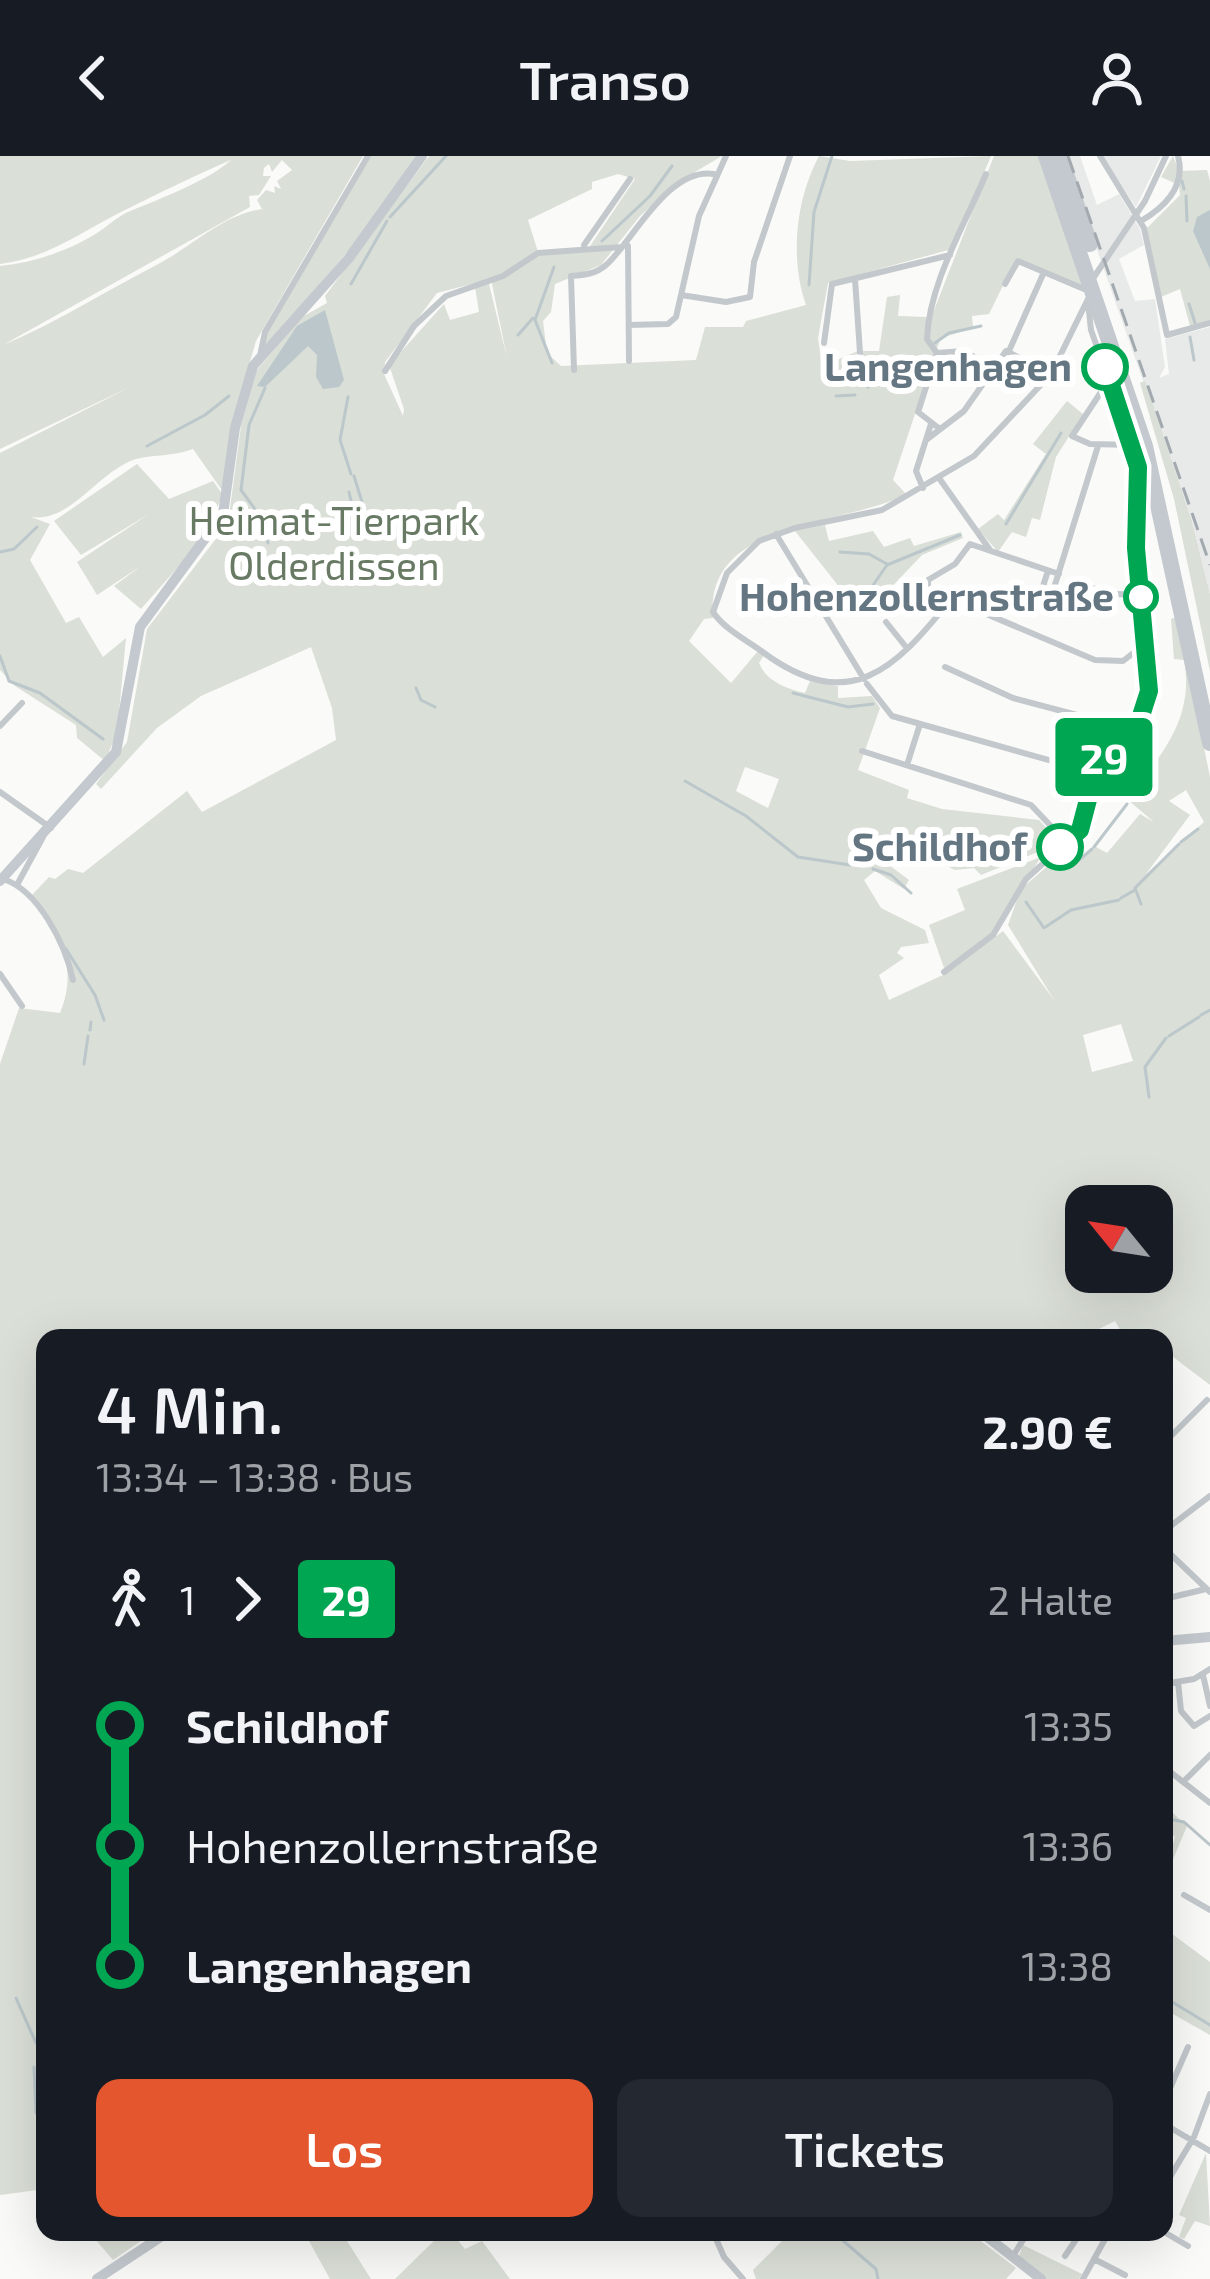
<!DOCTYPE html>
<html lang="de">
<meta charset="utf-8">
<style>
:root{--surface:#171b24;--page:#242831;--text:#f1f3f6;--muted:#9ea1a6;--accent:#e4572e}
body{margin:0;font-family:"Exo 2",sans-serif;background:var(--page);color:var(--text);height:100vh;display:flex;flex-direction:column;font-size:45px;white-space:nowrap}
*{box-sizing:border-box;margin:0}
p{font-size:39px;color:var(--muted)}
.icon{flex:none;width:66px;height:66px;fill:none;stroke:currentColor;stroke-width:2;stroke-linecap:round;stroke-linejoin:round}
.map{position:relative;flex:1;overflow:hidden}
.panel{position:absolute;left:36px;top:1173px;width:1137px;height:912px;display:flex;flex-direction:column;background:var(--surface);border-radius:24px;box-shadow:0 12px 48px #0002}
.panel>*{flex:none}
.badge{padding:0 24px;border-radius:9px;font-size:42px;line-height:78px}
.needle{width:78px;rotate:300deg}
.controls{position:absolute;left:1065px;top:1029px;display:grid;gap:24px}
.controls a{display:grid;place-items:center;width:108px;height:108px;border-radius:24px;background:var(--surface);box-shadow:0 12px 48px #0002;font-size:60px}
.map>.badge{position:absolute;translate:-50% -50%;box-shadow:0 0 0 6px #fff}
.legs{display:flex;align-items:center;gap:18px;height:132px;padding:0 60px;font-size:39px}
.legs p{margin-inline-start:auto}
.summary{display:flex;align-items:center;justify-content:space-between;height:204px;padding:0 60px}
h1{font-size:66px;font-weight:600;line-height:90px}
.cta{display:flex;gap:24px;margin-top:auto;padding:24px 60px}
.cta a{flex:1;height:138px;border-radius:24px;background:var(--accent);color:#fff;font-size:48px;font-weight:600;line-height:138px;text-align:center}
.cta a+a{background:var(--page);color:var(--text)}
ul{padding:0 60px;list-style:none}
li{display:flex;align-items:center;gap:42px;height:120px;font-size:45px}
li i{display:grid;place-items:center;width:18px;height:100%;margin:0 15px;background:currentColor}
li i::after{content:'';width:30px;height:30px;margin:-15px;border:9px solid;border-radius:50%;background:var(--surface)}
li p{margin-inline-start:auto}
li:first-child i{background:linear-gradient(#0000 50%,currentColor 0)}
li:last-child i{background:linear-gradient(currentColor 50%,#0000 0)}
header{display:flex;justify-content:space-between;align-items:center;height:156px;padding:0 60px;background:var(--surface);font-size:54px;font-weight:600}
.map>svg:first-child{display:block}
</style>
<header><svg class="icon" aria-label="back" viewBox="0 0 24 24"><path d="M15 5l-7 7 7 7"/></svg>Transo<svg class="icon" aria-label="person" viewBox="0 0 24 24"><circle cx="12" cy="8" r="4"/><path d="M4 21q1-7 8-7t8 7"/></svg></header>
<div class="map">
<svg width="1210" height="2123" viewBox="0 0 1210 2123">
<rect width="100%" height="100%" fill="#fafaf8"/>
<path fill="#e8e9e9" d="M1064,0H1080L1097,49L1119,38L1140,73L1144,89L1119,103L1135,145L1155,143L1165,211L1159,222L1169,218L1165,183L1210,171V438L1192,364Z
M1103,0H1161L1136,51L1115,20Z"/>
<path fill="#dadfd7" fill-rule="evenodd" d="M0,0H363L256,185L232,267L224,337L193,293C171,301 155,298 136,303C98,315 71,367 31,361L50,368L30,404L66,467L79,461L103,501L126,482L117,577L105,605L77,582L76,569L15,530L0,514V297L132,230L0,293V110C33,107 68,95 97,77C108,70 117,61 128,56C162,42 211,23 231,4C196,19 157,38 121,56C79,77 48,102 0,108ZM282,4L292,14L277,25L281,33L274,30L275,37L266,34L257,44L262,53C223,59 195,88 162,106C109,133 58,166 3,189L250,51L249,40L259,39L271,20H263L264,12L269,8L272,16Z
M371,0H418L369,71L265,191V181Z
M429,0H722L678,26L640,60L601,109L555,128L551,156L543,165L547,197L561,210L696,204L705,171H743L746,165L806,149C790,103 795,45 819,0L850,5L991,0L952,93L828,127L818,182L822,210L858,195H879L887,141L900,139L898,160L927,161L925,183L935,198L893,324L906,338C849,370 703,362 713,462L704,463L689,485L731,527L758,495L764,499L759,507C766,525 787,533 805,537L810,525L838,530V542L872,540L880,552L858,614L909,634L907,642L942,653L1039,664L1060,687L981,719L974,712L955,714L896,686L885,706L909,724L904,733L875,715L864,724L881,752L925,774L929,787L901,791L897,797L904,802L879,819L889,844L943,819L1003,775L1054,844L1008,769L1021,733L1051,707L1073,710L1096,691L1107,697L1140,658L1154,666L1128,644C1160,599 1195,564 1184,504L1174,503L1171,463L1176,461L1149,336L1142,335L1137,291L1117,234L1156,353L1210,621V1229L1164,1194V1182H1125L1115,1165L1081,1182H45V2033L0,2039V908L19,852L60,857C79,812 60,775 31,740L49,721L55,723L68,713L83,717L187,635L202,656L336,584L332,552L311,491L201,540L157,572L101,633L96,628L127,586L147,473L228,367L241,270L256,215L302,161L327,147L325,140ZM618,18L635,23L588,93L539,99L528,64L592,33V26ZM491,123L507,202L489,128L475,131L479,156L450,164L444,148L389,209L404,253L403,260L384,218L385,206L437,137ZM745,611L779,623L768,652L736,635ZM1186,634L1204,666L1146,718L1190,659L1169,645ZM1121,868L1133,905L1092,916L1083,879ZM1086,1050H1152V1116H1086Z
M994,0H1038L1086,132L1016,103L989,158L972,160L973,172L941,182L937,192L929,181L933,157Z
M1173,0L1179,15L1207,14L1210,25V164L1190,170L1180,133L1161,141L1147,72L1180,39L1179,29L1161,21Z
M1145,225L1192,365L1210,438V515L1174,343L1140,227Z
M1067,245L1083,258L1056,301L1040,364L1032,362L1026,381L1012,376L998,396L978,373L998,358L1004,364L1046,298L1033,288Z
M137,308L169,343L213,325L223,339L201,385L141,453L114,430L141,410L97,439L77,406L149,358L81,399L54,365Z
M825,369L829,385L873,375L884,391L910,382L914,390L961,376L963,382L922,399L863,461L795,375Z
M1041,701L992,778L944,812L929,769L965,754L957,733Z
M1164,1649L1187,1670L1164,1725L1175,1680L1164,1677Z
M1164,1772L1210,1806V1879L1164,1853Z
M1206,1997L1210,2070L1195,2065L1184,2083L1179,2081L1186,2062L1179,2059Z
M89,2076H111L116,2082L124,2076H154L113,2104Z
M304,2076H359L347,2085L371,2123H330Z
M443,2076H451L465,2093L482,2085L510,2123H395Z
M791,2076H969L1016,2112L1006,2123H756L753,2114Z
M1023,2089L1082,2118L1079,2123H1046L1019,2100Z"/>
<path fill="#bbc7cb" d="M1210,54V113L1193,75L1197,61Z
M325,154L344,224L339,231L323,233L316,221L317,199L308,190L265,231L257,230L297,170Z"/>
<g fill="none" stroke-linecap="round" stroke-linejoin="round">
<path stroke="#bbc7cb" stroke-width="3" d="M1182,25L1184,33
M1186,40L1187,65
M390,61L446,0
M602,85L650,40L672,10
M351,128L387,65
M809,129L814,56L832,0
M1189,148L1195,167
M518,179L533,162
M1190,181L1194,204
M935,187L949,177L981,170
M882,203L904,205
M552,207L535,164L554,111
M884,218L896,207
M868,231L873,227
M265,232L249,269L241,334L257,356L268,387
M836,240L855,239
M348,241L340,284L351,318
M147,290L205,259L229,240
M354,320L370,372
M349,336L352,349
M1006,368L1061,277
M0,396L14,393L37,371
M840,396L869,398L887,408
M869,435L887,409L960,379
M0,500L9,525L40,537L103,583
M416,532L421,544L435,551
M793,537L848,551L873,548
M685,625L746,660L798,701L850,709
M1181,686L1198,673
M1094,691L1127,648
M1072,710L1092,693
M873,713L891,719L911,737
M1121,742L1135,734
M1026,746L1044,772L1071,754L1119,744
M1141,748L1135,732L1179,688
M66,793L95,839L104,864
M1201,859L1210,854
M90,874L91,866
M1169,880L1199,861
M84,908L88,880
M1149,941L1145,911L1166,882
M1164,1662L1184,1666L1210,1689
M1164,1841L1210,1869
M16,1842L36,1887
M34,1911L36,1957
M833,2076L876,2113L878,2123"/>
<path stroke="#c3c8cc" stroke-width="6" d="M1100,0L1144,72L1167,179L1210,167
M1141,65C1165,51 1186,30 1178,0
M584,89L630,23
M628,90L629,205
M1094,121L1145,45L1166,0
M855,123L860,197
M1005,128L1018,105L1084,133
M681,139L726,146L750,141L754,106L790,0
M1088,143L1051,218L974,300L882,354L795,372L759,385L727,417L713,456C724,473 748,485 764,497C849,559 895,514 951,443L1095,504L1123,505L1146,487
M629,169L668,168L676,161L699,60L726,0
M824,187L832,128L950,99
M1009,195L1044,116
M937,197L927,183C929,127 965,69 986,18
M937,197L918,256L940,273
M937,197L963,195L995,212
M260,200L265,176L368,0
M574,214L571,120C584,119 596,118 606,109C631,88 668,10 714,18
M385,215L414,170L446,140L503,120L538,97L621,91
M1091,221L1103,233L1072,280L1090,288L1134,289
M926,284L964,255L1006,195L1051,218
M939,322L990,394
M923,332L916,315L931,268
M776,378L864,523
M1048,415L1043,430L1053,435
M1083,429L1115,439
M1053,435L1098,290
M951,443L928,433V424L955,408L970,388L1059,418
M1112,444L1117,438L1141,439
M886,466L906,491
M945,511L1013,542L1130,573
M867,528L892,560L1095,617
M0,570L22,547
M862,595L1031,649L1066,686
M907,609L920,568
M0,636L51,672
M3,723C38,734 65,787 73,824
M18,727L43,681
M944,816L993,779L1026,723L1079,675L1098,611L1140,564L1148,543L1136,391L1137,305L1091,174L1088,146
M0,818L22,850
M1164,1287L1207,1244
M1164,1375L1210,1340
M1164,1392L1210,1436
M1164,1443L1206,1433
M1203,1519L1210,1550
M1178,1526L1181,1555L1194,1570L1210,1560
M1164,1528L1194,1523L1210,1513
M1164,1611L1210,1647
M1184,1625L1210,1599
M1184,1739L1210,1754
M1164,1946L1188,1891
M1164,1968L1210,1995
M1164,2031L1194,1981L1210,1938
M713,2076L724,2101L743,2123
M1164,2076L1188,2090
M1013,2100L1028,2076
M1065,2100L1081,2076
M1094,2103L1125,2119
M1083,2123L1109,2076"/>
<path stroke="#c3c9ce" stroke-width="10" d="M0,725L116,596L140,471L223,358L235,272L253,210L349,102L422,0
M1164,1485L1210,1481
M981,2076L1041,2123
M97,2123L168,2076"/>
<path stroke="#c3c9ce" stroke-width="16" d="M1046,0L1145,290L1210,587
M1060,0L1090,88"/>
<path stroke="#a2aab0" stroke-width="3" stroke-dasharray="18 9" stroke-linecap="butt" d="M1068,0L1210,409"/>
</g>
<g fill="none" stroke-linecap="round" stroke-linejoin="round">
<g stroke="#fff" stroke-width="27">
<path id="line-1" d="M1060,691L1080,674L1095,617L1111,592L1140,563L1149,535L1136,392L1138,311L1105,211"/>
</g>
<use href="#line-1" stroke="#00a651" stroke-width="18"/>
</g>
<g fill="#fff" stroke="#00a651" stroke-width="6">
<circle cx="1105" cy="211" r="21"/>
<circle cx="1141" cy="441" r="15"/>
<circle cx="1060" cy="691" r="21"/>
</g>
<g text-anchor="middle" stroke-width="12" stroke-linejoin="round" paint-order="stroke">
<g font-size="39" font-weight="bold" fill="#657683" stroke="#fff" text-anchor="end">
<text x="1072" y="225">Langenhagen</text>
<text x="1114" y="455">Hohenzollernstraße</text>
<text x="1027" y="705">Schildhof</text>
</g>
<g font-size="39" fill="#687a64" stroke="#fff">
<text x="334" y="379">Heimat-Tierpark<tspan x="334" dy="45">Olderdissen</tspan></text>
</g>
</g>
</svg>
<div class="controls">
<a><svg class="needle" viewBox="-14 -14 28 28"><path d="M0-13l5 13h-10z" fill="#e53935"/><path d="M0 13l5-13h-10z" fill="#9ea1a6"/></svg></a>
</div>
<b class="badge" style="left:1104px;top:601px;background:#00a651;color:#fff">29</b>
<section class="panel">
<div class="summary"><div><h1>4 Min.</h1><p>13:34 – 13:38 · Bus</p></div><b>2.90 €</b></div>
<div class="legs"><svg class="icon" aria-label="walk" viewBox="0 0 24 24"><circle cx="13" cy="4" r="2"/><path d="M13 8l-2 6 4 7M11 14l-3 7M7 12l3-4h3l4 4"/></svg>1<svg class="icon" aria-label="forward" viewBox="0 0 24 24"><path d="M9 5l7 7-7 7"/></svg><b class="badge" style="background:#00a651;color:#fff">29</b><p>2 Halte</p></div>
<ul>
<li><i style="color:#00a651"></i><b>Schildhof</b><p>13:35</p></li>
<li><i style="color:#00a651"></i><span>Hohenzollernstraße</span><p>13:36</p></li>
<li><i style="color:#00a651"></i><b>Langenhagen</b><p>13:38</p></li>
</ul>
<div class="cta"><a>Los</a><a>Tickets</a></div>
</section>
</div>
